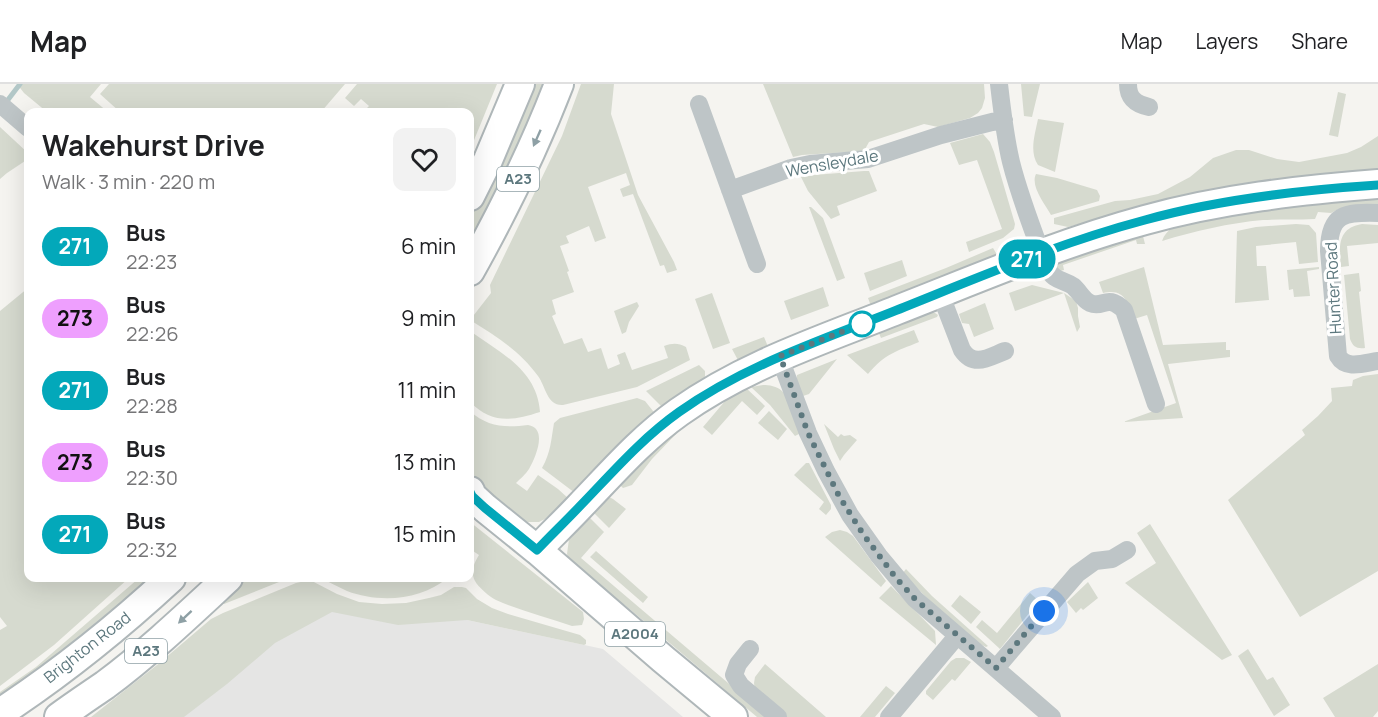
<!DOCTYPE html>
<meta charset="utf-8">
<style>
:root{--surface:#fff;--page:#f2f2f2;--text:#202124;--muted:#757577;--line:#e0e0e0}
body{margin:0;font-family:Manrope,sans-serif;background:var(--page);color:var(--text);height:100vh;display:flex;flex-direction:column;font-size:22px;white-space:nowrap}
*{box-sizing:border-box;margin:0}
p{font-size:20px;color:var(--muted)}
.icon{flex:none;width:33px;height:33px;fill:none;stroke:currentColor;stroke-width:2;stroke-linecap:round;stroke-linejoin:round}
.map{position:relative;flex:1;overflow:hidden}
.sheet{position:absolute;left:24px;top:24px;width:450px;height:474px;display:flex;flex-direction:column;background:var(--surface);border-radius:12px;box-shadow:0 6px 24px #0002}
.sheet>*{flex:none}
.badge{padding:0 12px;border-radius:20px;font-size:21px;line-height:39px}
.you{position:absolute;width:30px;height:30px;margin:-15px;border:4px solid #fff;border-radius:50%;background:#1a73e8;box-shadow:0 0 0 9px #1a73e833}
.map>.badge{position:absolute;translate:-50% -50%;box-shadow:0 0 0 3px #fff}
.round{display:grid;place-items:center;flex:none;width:63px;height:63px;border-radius:12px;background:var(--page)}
.overview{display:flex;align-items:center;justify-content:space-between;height:102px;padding:0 18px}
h1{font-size:28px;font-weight:700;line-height:45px}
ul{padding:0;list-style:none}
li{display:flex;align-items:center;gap:18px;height:72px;padding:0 18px}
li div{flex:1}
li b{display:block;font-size:22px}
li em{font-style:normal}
li .badge{min-width:66px;font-weight:700;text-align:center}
header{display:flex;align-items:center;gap:36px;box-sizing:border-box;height:84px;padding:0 30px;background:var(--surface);border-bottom:2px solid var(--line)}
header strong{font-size:28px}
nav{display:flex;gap:33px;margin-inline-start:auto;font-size:21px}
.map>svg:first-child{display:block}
</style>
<header>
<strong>Map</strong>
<nav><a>Map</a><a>Layers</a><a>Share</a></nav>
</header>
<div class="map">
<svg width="1378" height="633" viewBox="0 0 1378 633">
<rect width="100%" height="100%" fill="#f5f4f0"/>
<path fill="#e5e5e4" d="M318,512L454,536H467L603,565L683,633H124Z"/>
<path fill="#d6dacf" d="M17,0H101L90,13L108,28H47L24,9Z
M109,0H345L321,28H120L100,10Z
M357,0H497L470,66V28H369L366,25L369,22L361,15L354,22L345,14Z
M529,0H550L470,171V128Z
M581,0H614L611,30L638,111L674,178L677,186L667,189L664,181L660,182L633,110L623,113L620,105L630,101L626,89L588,103L606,154L595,158L589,142L566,152L569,159L560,162L569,187L567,188L574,208L552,216L556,230L552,232L564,260L582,254L588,268L601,264L608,285L620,280L617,271L625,268L632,286L668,274L664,262C673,259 678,259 686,263L690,276L637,303L563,321C547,322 546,303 538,292C519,266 497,253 470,236L491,209L490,201L562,52Z
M763,0H984L985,14L982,24L978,29L970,34L938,43L924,40L869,58L864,67L802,71L793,73Z
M1021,0H1040L1032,33L1024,32Z
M1338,8L1346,10L1338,53L1329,51Z
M1038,35L1064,39L1055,88L1038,81C1029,68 1035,50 1038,35Z
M0,43L28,69V75L7,89L0,95Z
M983,50L990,58L994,68L1015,140L1014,145L1003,154L969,168L966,158L1002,145L977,76L959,81L950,59Z
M1378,52V90L1119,129L1068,143L1054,140V134L1115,117L1130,116L1158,110L1190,93L1213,74L1236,66H1249L1277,75L1299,78L1347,69L1361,63Z
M864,87H869L877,107L837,122L840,131L831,135L808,107L801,93L814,91Z
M1036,90L1057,94L1097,106L1100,112L1099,117L1051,131C1045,120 1030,102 1036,90Z
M1378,109V123L1339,125L1331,129L1318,128L1315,135C1298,136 1280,135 1263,136C1229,139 1195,147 1162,157C1166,145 1178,140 1188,135Z
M809,123H811L823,134L845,194L837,197Z
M1296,140L1309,141L1316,149L1318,178L1299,180L1296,158L1256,162L1257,182H1266L1269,216L1235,219L1237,147L1256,143Z
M1362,140L1378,141V159L1347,162L1349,182L1341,183C1339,163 1337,144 1362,140Z
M1141,150L1143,152L1145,160H1137L1136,156L1063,181L1064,186L1060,187L1056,184V180Z
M993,164L999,174L871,222L868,214L946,184Z
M902,176L907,192L870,207L864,189Z
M1144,183L1163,261L1226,258V266H1230V273L1168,280L1183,334L1123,338L1176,319L1147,231L1134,235C1127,218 1125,204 1103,209L1099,198Z
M1319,183V185L1307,187L1310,212L1294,213L1293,205L1289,206L1287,186Z
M1359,189L1361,207L1359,208L1365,264C1357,265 1353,263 1350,255L1344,191Z
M1032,201L1064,209L1076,217L1078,224V232L1080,243L1077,248L1064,209L1015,227L1009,209Z
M823,203L829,222L791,236L784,217Z
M28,204V494H129L54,561L0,602V546L7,542L0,533V227Z
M712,209L730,259L713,265L695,215Z
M637,218L639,222L629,238L626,248L622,250L614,227Z
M985,219L994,245L974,253L969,240L962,239L959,230Z
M927,229H935L938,231L937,233L881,254L878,247Z
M914,246L919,258C895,268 886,269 868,290L847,271Z
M470,247C501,269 537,286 540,328C512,337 492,340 470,318Z
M764,253L769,265L740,280L732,265Z
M837,275L809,310L803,312L796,297L797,291Z
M699,281L705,287V295L666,327L646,307Z
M1378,290V487L1300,533L1228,416L1305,351L1302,346L1318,332L1332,317L1331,304L1352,302L1353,296L1363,292Z
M763,301C769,301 777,302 782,307C790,315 796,338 801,349L795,352L770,321L751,303Z
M745,303L765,322L757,331L742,317L712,351L703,343L731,310Z
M637,314L645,317L657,332L575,409L542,384C551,368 551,356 554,339L560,334Z
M470,327C487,343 506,344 528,341C548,344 536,373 529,385C526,390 520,395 516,399L527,407L538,391L558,405L569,415L545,435L539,438H528L521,436L511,428L479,398L470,385Z
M769,327L787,345L778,356L758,339Z
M824,340L838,353L841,350L844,352L850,351L857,356L844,371L840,377L834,365Z
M676,346V350L652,375L632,401L623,404L620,401L619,398Z
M806,379H809L831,421V425L826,431L819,425L824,418L794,391Z
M609,413L613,415L626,425L609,444L592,427L604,414Z
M588,432L604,448L581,474L768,633H757L626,522L593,498L569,476L567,470L569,455L574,447Z
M470,438L583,528L584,535L582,541L572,542C547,533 520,527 496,516C491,514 478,503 475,497C470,488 474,479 479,471L470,465Z
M1150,440L1232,571L1222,576L1125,499L1156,479L1137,449Z
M840,446L847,448L853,452L886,497L881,503L825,453L832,448Z
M596,467L648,513L643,519L590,473Z
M906,485L932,512L988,562L986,563L970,555L902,490Z
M139,494H150L39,587L0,614V608L36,583Z
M243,494H289L224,520L220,516Z
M321,494H447C421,517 378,519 347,507C338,503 329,498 321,494Z
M310,496L337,510L359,518L382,520L406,519L429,514L441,511L454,503H462L466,504L477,515L492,524L508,530L580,551L586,556V560L584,561L467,536L398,541L332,528L275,559L227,600L184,633H91L157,581L211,535L223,529L296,499Z
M1088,498L1098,514L1083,526L1081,524L1076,529L1067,518Z
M891,502L935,547L936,561L879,514Z
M1030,509L1039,517L1000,565L976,543L982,536L997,549Z
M960,511L981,528L971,540L951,522Z
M1248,565L1267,596L1273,593L1290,621L1274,632L1238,572Z
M956,574H964L971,578L955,597L952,595L933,616L926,610V607L951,577Z
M765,580L826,633H783L755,606L754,599L755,593Z
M1378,580V627L1373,633H1335L1323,614Z
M886,602L895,609L875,633H860Z"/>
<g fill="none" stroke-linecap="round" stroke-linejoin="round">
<path stroke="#b2c7c7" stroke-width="5" d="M4,21L20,0"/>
<g stroke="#afb7b9" stroke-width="32">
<path id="primary" d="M470,112L488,76L520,0
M470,187C504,126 534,65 559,0
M470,407L472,412L485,424L537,466L663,575L733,633
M537,466C551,451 566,437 580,422C612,389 641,355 679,328C745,281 822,256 897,226C979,194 1060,159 1145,136C1220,115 1300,106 1378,100
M0,629C61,589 118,543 171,494
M59,633C74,622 89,612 105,601C148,569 188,531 228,494"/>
</g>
<path stroke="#bec5c7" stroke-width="18" d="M999,0C1002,26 1005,53 1011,78C1020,114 1034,149 1047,184C1054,197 1062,195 1073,202C1079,207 1083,216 1090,219C1104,225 1106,209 1124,226L1156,320
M1128,0C1128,14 1135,20 1149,23
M0,20L28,44
M699,20L757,180
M730,106L791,84L810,80L868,75L941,51L992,38L1004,36
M1378,129C1345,128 1329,129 1329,167L1338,272C1346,286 1364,279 1378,277
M940,209L962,266C974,284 989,273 1005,267
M779,272L808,349L826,387L850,431L879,472L915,515L1052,633
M750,565L738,580L734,591L741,602L778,633
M996,584L1077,490L1095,477L1112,475L1127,466
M889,633L957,552"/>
<use href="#primary" stroke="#fff" stroke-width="28"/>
</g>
<defs><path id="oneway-solid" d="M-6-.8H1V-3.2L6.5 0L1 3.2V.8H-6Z" transform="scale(1.5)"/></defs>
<g fill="#8ea0a5">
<use href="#oneway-solid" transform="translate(537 54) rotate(114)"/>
<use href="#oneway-solid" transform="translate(185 533) rotate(137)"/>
</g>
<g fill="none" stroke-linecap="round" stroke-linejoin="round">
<g stroke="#fff" stroke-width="14">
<path id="line" d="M470,408L472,412L485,424L537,466C551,451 566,437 580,422C612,389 641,355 679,328C744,282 819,257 892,228C975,195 1058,159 1145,136C1220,115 1300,106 1378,101"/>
</g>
<use href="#line" stroke="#03a8ba" stroke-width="9"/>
<path stroke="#5d787e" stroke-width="6" stroke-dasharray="0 10.8" d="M862,240L780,272L808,349L839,412L863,450L896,494L915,515L996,584L1044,527"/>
</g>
<circle fill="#fff" stroke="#03a8ba" stroke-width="3" cx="862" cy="240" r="12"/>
<g text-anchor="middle" stroke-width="6" stroke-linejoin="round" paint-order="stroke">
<g fill="#fff" stroke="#8ea0a5" stroke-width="1.5">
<rect x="497" y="83" width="42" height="24" rx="4.5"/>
<rect x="605" y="538" width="60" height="24" rx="4.5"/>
<rect x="125" y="555" width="42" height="24" rx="4.5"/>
</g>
<g font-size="15" font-weight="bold" fill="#5d787e">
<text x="518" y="100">A23</text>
<text x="635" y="555">A2004</text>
<text x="146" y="572">A23</text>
</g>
<g font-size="16" fill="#5d787e" stroke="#fff">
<text transform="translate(832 79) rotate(-10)" y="6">Wensleydale</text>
<text transform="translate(1333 204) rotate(-93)" y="6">Hunter Road</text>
<text transform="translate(87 563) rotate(-38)" y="6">Brighton Road</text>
</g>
</g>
</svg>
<div class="you" style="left:1044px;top:527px"></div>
<b class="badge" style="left:1027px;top:175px;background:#03a8ba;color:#fff">271</b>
<section class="sheet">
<div class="overview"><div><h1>Wakehurst Drive</h1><p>Walk · 3 min · 220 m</p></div><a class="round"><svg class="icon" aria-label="heart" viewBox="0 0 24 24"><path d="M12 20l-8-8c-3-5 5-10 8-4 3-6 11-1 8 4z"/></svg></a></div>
<ul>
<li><span class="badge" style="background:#03a8ba;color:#fff">271</span><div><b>Bus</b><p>22:23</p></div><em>6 min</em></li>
<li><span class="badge" style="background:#ee9ffe;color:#111">273</span><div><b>Bus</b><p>22:26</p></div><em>9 min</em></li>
<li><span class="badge" style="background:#03a8ba;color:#fff">271</span><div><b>Bus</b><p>22:28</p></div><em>11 min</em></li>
<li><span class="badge" style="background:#ee9ffe;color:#111">273</span><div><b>Bus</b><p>22:30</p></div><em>13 min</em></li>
<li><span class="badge" style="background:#03a8ba;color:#fff">271</span><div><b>Bus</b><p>22:32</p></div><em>15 min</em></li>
</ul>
</section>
</div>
